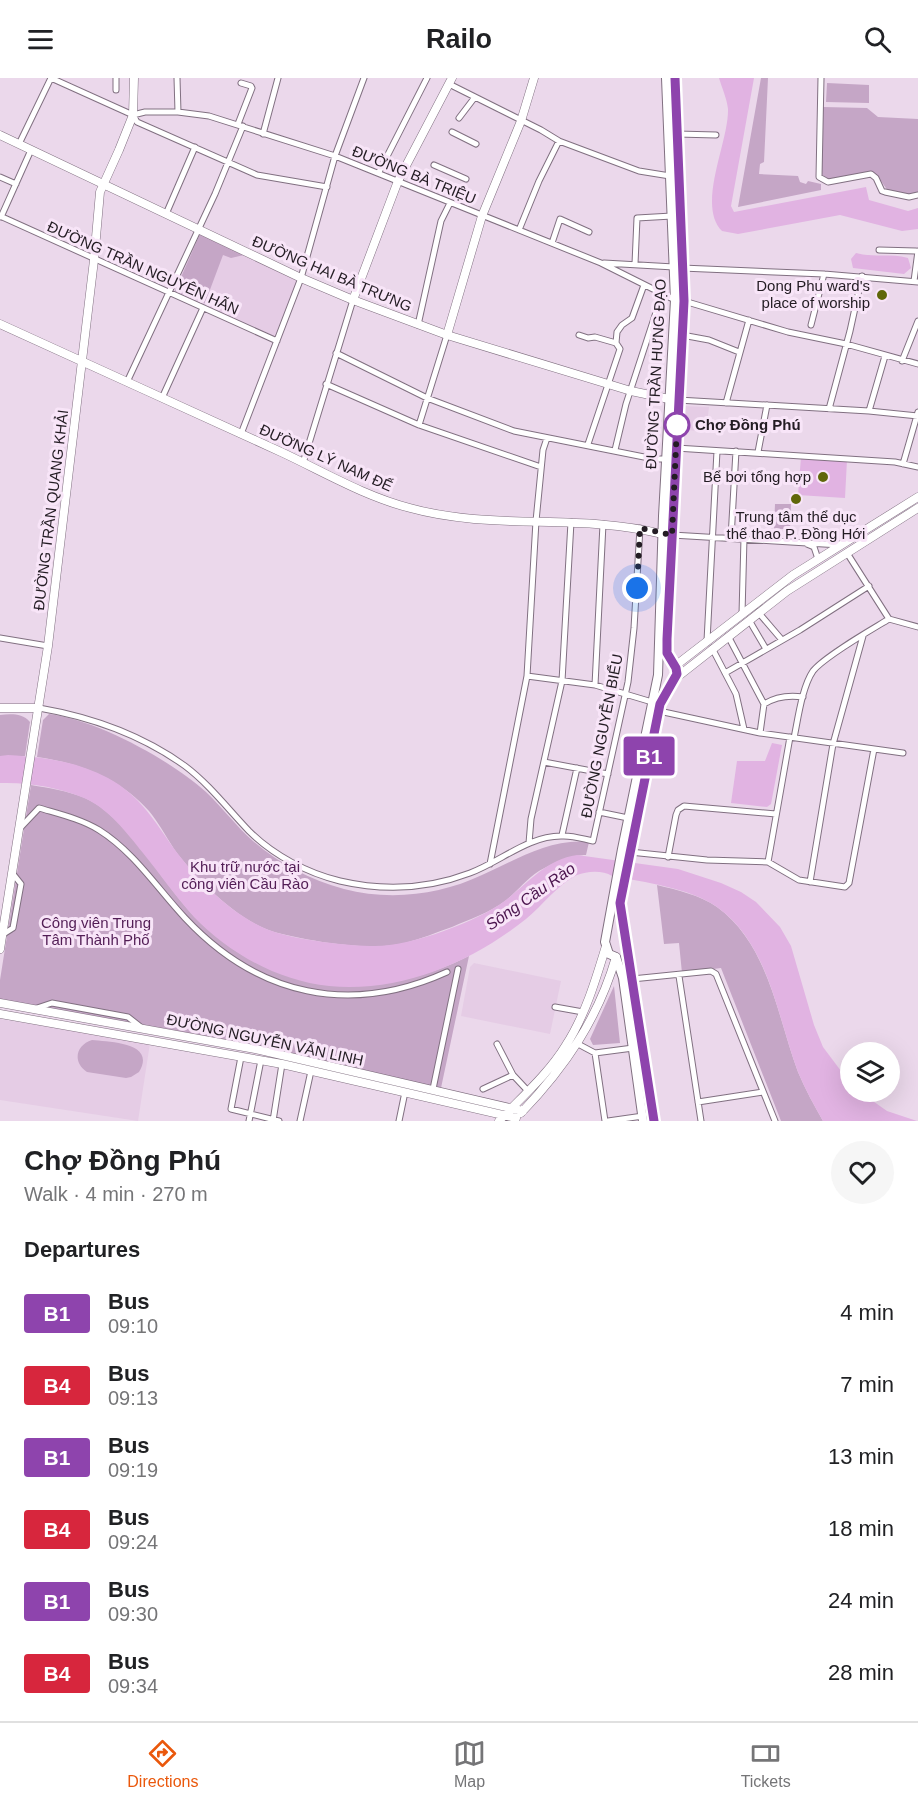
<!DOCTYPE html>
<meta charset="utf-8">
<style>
:root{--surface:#fff;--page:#f6f6f6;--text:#202124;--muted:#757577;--line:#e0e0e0;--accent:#ea580c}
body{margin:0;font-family:Helvetica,sans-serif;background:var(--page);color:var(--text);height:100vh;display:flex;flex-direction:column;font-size:22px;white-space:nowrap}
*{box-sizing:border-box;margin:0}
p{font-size:20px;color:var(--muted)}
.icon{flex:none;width:33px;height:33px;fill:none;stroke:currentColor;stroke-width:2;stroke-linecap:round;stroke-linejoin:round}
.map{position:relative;height:1043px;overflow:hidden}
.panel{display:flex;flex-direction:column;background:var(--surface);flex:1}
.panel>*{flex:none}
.badge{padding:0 12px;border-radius:4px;font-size:21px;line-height:39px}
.fabs{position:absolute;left:840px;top:964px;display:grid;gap:12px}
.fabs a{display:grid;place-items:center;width:60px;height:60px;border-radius:50%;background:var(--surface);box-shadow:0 6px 24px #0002;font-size:30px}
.you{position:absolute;width:30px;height:30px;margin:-15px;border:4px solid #fff;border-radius:50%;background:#1a73e8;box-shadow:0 0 0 9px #1a73e833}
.map>.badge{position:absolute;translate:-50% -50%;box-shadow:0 0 0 3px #fff}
h2{padding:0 24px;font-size:22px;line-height:54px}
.round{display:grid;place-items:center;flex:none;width:63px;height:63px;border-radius:32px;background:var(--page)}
.headline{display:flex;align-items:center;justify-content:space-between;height:102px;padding:0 24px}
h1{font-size:28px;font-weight:600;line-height:45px}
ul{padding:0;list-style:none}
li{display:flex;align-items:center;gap:18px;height:72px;padding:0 24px}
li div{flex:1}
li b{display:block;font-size:22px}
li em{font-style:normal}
li .badge{min-width:66px;font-weight:700;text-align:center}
header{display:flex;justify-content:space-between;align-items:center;height:78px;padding:0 24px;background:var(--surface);font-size:27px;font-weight:600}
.menu{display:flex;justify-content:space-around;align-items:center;height:84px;border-top:2px solid var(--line);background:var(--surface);font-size:16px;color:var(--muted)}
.menu a{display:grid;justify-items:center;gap:3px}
.menu .current{color:var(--accent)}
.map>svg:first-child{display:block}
</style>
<header><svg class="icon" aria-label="menu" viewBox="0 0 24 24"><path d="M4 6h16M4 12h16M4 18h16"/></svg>Railo<svg class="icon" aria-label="search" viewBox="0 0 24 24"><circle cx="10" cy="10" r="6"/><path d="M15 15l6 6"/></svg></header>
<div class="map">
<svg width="918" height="1043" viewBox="0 0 918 1043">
<rect width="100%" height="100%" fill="#ebd8eb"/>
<path fill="#e5cce5" d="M200,156L298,202L275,259L173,214Z
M682,328L709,329L706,354L680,351Z
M474,885L561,903L550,956L461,938L470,889Z
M0,941L150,965L138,1043L0,1022Z"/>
<path fill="#c5a6c6" d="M761,0H768L764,84L760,86L759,96L798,98L800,104L806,106L808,103L821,106V112L738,129Z
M827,5L869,7V25L826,24Z
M823,29L867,30L878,39L918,41V115L909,118L888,113L876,96L870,94L831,103L820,95Z
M200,156L244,177L231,180L223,177L205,225L175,213Z
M775,426H791L790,451H774Z
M49,636C97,642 169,681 206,714C222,729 236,748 253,763C280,786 310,802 344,811C390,823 440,817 482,797C516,782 550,760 589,764L586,777C572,776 551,786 539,793C526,801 517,814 505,823C489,835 470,841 452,849C437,854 421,861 405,865C370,874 309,863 274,854C239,844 195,800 174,771C166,758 158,744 149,733C120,700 79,685 37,679L43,642Z
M0,637C11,636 22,635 30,644L25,678H0Z
M31,707C49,710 68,713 85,720C127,738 163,807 196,840C274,918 372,926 469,878L441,1010L136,949L0,924V902Z
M657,807C677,812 700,817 717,829C769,867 777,938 798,994C805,1011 814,1027 823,1043H781L721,890L682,895L679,865L664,866Z
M614,908L620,965L593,967L590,961Z
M92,962C109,964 157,964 139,994L131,999L126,1000L87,994C72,984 76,967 92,962Z"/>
<path fill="#e1b3e2" d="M719,0H754L731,128L734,134L866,109L869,122L908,133L918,130V151L902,153L840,137L738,156L722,153C696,127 729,64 728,31C727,21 722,10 719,0Z
M856,175C874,180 891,175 908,180L911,190L904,196L853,190L851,181Z
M801,379L847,382L845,420L798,417Z
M772,665L782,667L771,726L767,729L731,725L737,683H765Z
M8,677C43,679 76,683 108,700C141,718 155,744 175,772C198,803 235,840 272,853C297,862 348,868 375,868C411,868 477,844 506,822C529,804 547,781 577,777L678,791L721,805L741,814L756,824L780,849L791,868L814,947L823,969L850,1005V1014H860L887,1033L917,1043H823C814,1027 805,1011 798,994C777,938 769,866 717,829C690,810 644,804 612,798C603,792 587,793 577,797C557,807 543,827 526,841C471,885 400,915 329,908C278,903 229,875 194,839C176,819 160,796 143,775C127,755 108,730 84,720C58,709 28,704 0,705V678Z"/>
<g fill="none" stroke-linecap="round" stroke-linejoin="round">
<g stroke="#817081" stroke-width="7">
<path id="street" d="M51,0L133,37L137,44L257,97L327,109
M177,0L178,34
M821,0L819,99L828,104L871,96L876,100L882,113L885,114L909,119L918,117
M449,6L541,52L559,63L639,93L670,98
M116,12V0
M133,37L145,34H178L209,38L335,78L601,185L675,222
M459,40L475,19
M238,46L252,10L251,8L241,5
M452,54L476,66
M263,56L278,0
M677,56L716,57
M19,66L51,0
M434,87L466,101
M379,94L427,0
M0,99L16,106
M166,136L195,69
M0,138L277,263
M1,139L31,72
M519,152L539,103L559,63
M552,165L560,141L589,154
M879,172L916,173
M604,185L674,189
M635,186L637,140L672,138
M682,190L824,196L918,204
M914,203L918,173
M684,223L788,254L846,266L918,286
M418,247L441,143L450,125
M811,247L824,196
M579,257L588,260L595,259L616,265
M682,257L709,262L739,274
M336,275L427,320L514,353L654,381H666
M902,283L918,243
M127,304L215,116L243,48
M326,306L419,347L541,389
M162,320L203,230
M678,322L869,333L918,338
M726,325L749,242
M829,331L850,253L862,198
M869,333L885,278
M419,347L447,257
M241,356L301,200L335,78L364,0
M588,366L620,271L616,265L617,254L622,247L632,240L644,207
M676,370L895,384L918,389
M615,372L626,326L662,216
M758,374L767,327
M303,385L353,222
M903,386L918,334
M672,457L840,467
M731,460L736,373
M807,466L814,469L818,481
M847,475L889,541
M758,534L782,562
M742,536L744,460
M889,541L918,549
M749,542L766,571
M728,558L764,626L760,655
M0,560L48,568
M707,563L717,373
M712,570L736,616L744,651
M725,595L800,552L869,508
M527,598L595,607L652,624
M595,607L603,446
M764,626C777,618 789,617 803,619
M39,630C91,639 142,657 185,688C209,706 228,731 249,753C273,777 307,795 340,803C383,813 428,811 470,795C500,784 528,758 561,758C572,757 583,761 593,763L628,604L634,550L640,450
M659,633L760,655L903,675
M794,660C798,641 802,609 813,593C825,578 871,552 889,541
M544,684L608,696
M599,734L628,740
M21,749L39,730C59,736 81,741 99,752C134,774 157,810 185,840C258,918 350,938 447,894
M562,757L577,690
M529,765L531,741L562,603L571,444
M630,774L707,782L768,784L799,802L845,809L849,805L874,671
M668,779L676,737L678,732L684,728L776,736
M768,784L790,659
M490,786L527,598L536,443L543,372L547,360
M810,804L833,666L863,558
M2,857L13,850L21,806L13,796
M679,898L701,1043
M632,901L711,893L716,896L775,1043
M555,929L583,934
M34,931L52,925L128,939L142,950
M497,966L513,997L528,1013
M578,966L595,975L633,970
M595,975L605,1043
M241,979L231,1031L279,1043
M433,1011L458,891
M483,1011L513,997
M698,1024L763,1014
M249,1043L261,982
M273,1043L282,986
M300,1043L311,993
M399,1043L405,1014
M608,1043L643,1038"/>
</g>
<g stroke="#817081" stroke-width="9">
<path id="secondary" d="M0,57L301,200L353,222L447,257L631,313L669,321
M353,222L398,103L452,0
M0,246C93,289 188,331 281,374C324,394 364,418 410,430C492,453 580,435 662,456
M447,257L482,138L521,43L534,0
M675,588L793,497L918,419
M676,600L787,513L918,430
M0,630H39
M0,871L48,568L94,182L100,114L119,72L133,37L134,0
M0,925L260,972L523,1033
M0,936L282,986L516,1040
M521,1035C565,989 598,941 616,879
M499,1043C522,1019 549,995 566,967C585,938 596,901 606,868"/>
</g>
<g stroke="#817081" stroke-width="10">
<path id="primary" d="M643,1043L623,900L616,879L609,876L605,864L622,771L658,597L663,438L675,222L666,0
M654,1043L620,825L660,626L677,596L676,590L667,575V561L684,223L675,0"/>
</g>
<use href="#street" stroke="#fff" stroke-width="5"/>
<use href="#secondary" stroke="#fff" stroke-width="8"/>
<use href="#primary" stroke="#fff" stroke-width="8"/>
</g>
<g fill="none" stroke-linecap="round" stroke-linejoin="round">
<g stroke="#fff" stroke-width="14">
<path id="line" d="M654,1043L620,825L660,626L677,596L676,590L667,575V561L684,223L675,0"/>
</g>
<use href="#line" stroke="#8e44ad" stroke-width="9"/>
<path stroke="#231c23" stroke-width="6" stroke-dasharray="0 10.8" d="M637,510L640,450L672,457L677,347"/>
</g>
<g fill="#5f6709" stroke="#f8e5f8" stroke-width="2">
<circle cx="882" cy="217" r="6"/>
<circle cx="823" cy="399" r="6"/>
<circle cx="796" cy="421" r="6"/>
</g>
<circle fill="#fff" stroke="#8e44ad" stroke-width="3" cx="677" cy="347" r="12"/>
<g text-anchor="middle" stroke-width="6" stroke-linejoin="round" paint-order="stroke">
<g font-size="15" fill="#231c23" stroke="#f8e5f8">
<text transform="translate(414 97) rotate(22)" y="5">ĐƯỜNG BÀ TRIỆU</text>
<text transform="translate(143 190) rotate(24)" y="5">ĐƯỜNG TRẦN NGUYÊN HÃN</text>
<text transform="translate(332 196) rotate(23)" y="5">ĐƯỜNG HAI BÀ TRƯNG</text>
<text transform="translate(656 296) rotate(-87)" y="5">ĐƯỜNG TRẦN HƯNG ĐẠO</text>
<text transform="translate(326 380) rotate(24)" y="5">ĐƯỜNG LÝ NAM ĐẾ</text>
<text transform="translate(51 432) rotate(-83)" y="5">ĐƯỜNG TRẦN QUANG KHẢI</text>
<text transform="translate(602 658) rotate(-79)" y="5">ĐƯỜNG NGUYỄN BIỂU</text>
<text transform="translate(265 962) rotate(12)" y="5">ĐƯỜNG NGUYỄN VĂN LINH</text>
</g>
<g font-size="15" fill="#231c23" stroke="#f8e5f8" text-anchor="end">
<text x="870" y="213">Dong Phu ward's<tspan x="870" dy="17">place of worship</tspan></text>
<text x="811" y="404">Bể bơi tổng hợp</text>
<text x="796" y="444" text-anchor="middle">Trung tâm thể dục<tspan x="796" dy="17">thể thao P. Đồng Hới</tspan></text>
</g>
<g font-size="15" font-weight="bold" fill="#231c23" stroke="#f8e5f8" text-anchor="start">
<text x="695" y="352">Chợ Đồng Phú</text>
</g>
<g font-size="15" fill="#521d55" stroke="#f8e5f8">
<text x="245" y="794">Khu trữ nước tại<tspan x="245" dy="17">công viên Cầu Rào</tspan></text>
<text x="96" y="850">Công viên Trung<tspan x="96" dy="17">Tâm Thành Phố</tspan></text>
</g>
<g font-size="16" font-style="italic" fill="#4b154e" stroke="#f8e5f8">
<text transform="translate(530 818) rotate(-35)" y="6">Sông Cầu Rào</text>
</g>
</g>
</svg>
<div class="fabs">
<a><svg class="icon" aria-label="layers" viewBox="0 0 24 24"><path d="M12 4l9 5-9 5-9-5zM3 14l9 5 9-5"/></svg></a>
</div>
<div class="you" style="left:637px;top:510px"></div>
<b class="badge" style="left:649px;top:678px;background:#8e44ad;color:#fff">B1</b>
</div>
<section class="panel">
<div class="headline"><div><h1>Chợ Đồng Phú</h1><p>Walk · 4 min · 270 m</p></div><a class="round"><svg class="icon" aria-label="heart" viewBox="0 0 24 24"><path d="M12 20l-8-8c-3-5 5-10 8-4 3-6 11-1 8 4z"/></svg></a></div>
<h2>Departures</h2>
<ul>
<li><span class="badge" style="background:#8e44ad;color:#fff">B1</span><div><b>Bus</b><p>09:10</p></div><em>4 min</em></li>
<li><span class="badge" style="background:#d7263d;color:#fff">B4</span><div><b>Bus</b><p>09:13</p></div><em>7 min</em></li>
<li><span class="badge" style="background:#8e44ad;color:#fff">B1</span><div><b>Bus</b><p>09:19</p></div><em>13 min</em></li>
<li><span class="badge" style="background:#d7263d;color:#fff">B4</span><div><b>Bus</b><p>09:24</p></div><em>18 min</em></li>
<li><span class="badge" style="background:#8e44ad;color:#fff">B1</span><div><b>Bus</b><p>09:30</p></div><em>24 min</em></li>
<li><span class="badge" style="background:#d7263d;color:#fff">B4</span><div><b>Bus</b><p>09:34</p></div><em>28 min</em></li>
</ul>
</section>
<nav class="menu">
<a class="current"><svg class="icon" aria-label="directions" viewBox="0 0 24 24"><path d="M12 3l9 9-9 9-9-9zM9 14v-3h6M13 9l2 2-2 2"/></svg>Directions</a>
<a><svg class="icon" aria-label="map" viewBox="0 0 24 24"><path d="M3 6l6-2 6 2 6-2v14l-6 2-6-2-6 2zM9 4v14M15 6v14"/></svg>Map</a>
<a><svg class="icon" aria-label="tickets" viewBox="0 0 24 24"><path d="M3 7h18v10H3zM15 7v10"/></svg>Tickets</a>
</nav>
